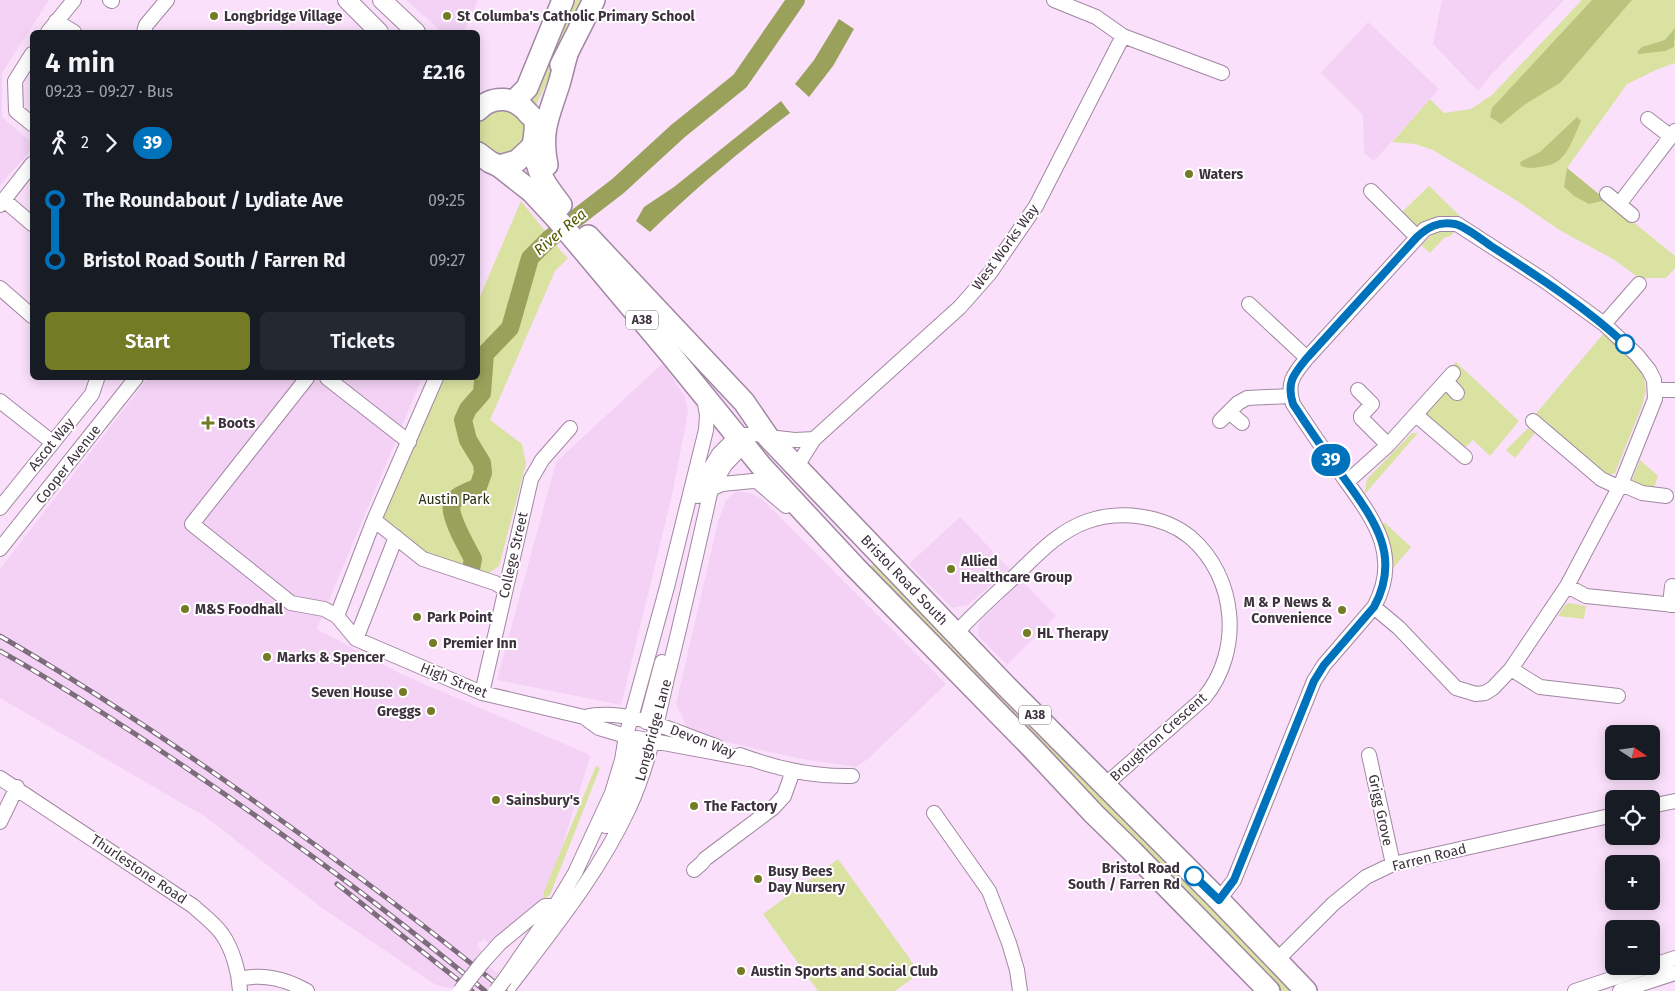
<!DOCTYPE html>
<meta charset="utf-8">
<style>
:root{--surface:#171b24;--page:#242831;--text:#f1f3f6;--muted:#9ea1a6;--accent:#737b25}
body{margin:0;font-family:"Fira Sans",sans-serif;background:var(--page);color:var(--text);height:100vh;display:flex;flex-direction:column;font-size:19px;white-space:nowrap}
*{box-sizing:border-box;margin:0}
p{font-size:16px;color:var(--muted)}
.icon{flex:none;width:28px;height:28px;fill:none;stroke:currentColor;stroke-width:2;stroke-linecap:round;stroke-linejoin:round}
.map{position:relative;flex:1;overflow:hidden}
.sheet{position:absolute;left:30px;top:30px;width:450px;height:350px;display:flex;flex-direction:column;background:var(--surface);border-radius:8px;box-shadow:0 2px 12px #0003}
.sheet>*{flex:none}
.badge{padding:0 10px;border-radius:16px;font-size:18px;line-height:32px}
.needle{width:32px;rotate:103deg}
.controls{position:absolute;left:1605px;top:725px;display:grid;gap:10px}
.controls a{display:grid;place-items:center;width:55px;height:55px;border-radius:8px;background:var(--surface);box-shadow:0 2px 12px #0003;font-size:25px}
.map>.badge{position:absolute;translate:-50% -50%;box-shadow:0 0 0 2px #fff}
.legs{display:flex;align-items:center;gap:8px;height:55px;padding:0 15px;font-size:16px}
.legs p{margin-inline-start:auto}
.head{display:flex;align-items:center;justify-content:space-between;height:85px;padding:0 15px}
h1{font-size:28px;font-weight:600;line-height:38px}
.cta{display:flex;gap:10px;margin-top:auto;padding:10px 15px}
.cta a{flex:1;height:58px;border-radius:8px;background:var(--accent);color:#fff;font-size:20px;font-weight:600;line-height:58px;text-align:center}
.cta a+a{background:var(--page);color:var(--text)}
ul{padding:0 15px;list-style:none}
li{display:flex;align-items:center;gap:18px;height:60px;font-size:19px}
li i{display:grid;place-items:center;width:8px;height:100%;margin:0 6px;background:currentColor}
li i::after{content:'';width:12px;height:12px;margin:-6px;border:4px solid;border-radius:50%;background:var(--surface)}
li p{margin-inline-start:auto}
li:first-child i{background:linear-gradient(#0000 50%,currentColor 0)}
li:last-child i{background:linear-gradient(currentColor 50%,#0000 0)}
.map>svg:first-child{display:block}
</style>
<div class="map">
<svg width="1675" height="991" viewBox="0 0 1675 991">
<rect width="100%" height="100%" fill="#fbe0fc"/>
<path fill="#f3d2f5" d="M0,0H49L2,73V117L32,143V149L0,185Z
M406,0H478L464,32H442Z
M1442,0H1564L1490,76L1478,91L1433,44Z
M1368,22L1439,89L1374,161L1364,153L1363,115L1321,73Z
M663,363L685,397L688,410L686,423L672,495L621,705L497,680L556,462Z
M148,378H422L317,629L401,674L588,754L590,757L548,892L492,947L484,939L477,944L482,952L477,958L499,974L487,991H457L454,989L436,985L322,908L206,817L0,698V569Z
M736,491L750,493L761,498L946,684L868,759L856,767L802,759L717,740L687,727L676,704L718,522L726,500Z
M960,517L1010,569L968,605L952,608L909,564Z
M1021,580L1056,616L1007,665L978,636L979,623Z"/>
<path fill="#d9e2a0" d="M571,0H587L536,105L528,98Z
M1582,0H1675V63L1658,69L1627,84L1567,168L1675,256V268L1666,278H1639L1613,259L1561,231L1514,199L1433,150L1415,144L1392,142L1430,99L1444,113L1471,109L1492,95Z
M512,108L527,128L524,145L503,158L478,143C477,108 479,110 512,108Z
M1429,186L1460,216L1439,217L1414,227L1399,215Z
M521,201L561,251L568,258L555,271L490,420L522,444L526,464L499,566L486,575L430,556L379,516L445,378H478V301Z
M1449,229L1457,230L1449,237H1445L1430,253L1421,245L1435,232Z
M1604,333L1642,367L1646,390L1642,406L1615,473L1607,476L1534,416Z
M1456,362L1519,421L1490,456L1473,440L1465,448L1426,414L1452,382L1450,368Z
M1528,428L1535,433L1515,458L1506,450Z
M1412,433H1418L1364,495L1367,479Z
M1640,460L1658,476L1654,488L1634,486L1632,480Z
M1385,523L1411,547L1390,572L1382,524Z
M878,562L1298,991H1276L869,567Z
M1569,603L1586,606L1584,619L1558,616L1565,605Z
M596,766L600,768L550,895L543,900L544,891Z
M838,859L920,973L895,991H818L763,914Z"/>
<path fill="#bbc47c" d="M1592,0H1632L1560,83L1524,105L1501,124L1490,117L1492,108Z
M1675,28L1674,47L1665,51L1639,54L1637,52L1642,47L1665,40Z
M1577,117L1581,121C1572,140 1567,163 1545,166C1536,168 1530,169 1521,166L1520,162L1540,152Z
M1567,168L1606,200L1589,204L1574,196L1564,187Z"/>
<path fill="#99a15b" d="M839,19L854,29L833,66L809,97L795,84L814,60Z
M781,101L790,113C741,150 695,189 650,232L636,221L644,207L674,187Z"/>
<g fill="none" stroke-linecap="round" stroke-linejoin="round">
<path stroke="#99a15b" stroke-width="18" d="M471,569L473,559C468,549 448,515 452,504C455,495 470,491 478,487L483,473L482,463L468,440L463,420L468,409L482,393L485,354L510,328L530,258L549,239L618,186L678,131L740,81L796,0"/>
<g stroke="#a187a2" stroke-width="16">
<path id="minor" d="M110,0L112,1
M1054,0L1096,17L1123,36L1222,73
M56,21L74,32
M48,32L74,0
M144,32L146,25L167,0
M32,54L15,81L16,111L32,124
M1648,119L1670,136
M1371,191L1417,237
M1607,194L1632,215
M4,200L32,224
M1620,203L1675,131
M0,205L32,164
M0,288L32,316
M1249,304L1307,358
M1604,324L1639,284
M307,378L192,524L291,603L324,609L337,616L356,639L482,693L584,717L599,728L626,736L749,759
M327,378L409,442
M1446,381L1457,393
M1358,390L1372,404L1361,416V418L1388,445
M1655,390H1675
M0,401L52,442
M1229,412L1242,423
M1416,415L1465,457
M1220,421L1238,403L1247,398L1290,396
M1533,421L1601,479L1620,488
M797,466L814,439L960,307L990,273L1036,206L1123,36
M1347,482L1388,445L1453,373
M1621,484L1642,493L1666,496
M711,489L722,484L753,481L758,482L786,506
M698,496L702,482L719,454L737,436L757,434L768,437L795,440L814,439
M0,508L92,394L97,379L96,378
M374,520L423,559L495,583L505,589
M0,549L136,378
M1567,586L1586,596L1675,605
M1670,605L1672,586
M337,616L374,520L436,378
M955,634C974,614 993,596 1013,578C1035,557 1058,531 1088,521C1120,510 1163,515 1190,537C1237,577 1243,651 1204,698L1105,785
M356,639L396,537
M1511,669L1540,687L1618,696
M482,693L531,479L542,460L570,428
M584,717C629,707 674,732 716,746
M646,722L662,662
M740,755C777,769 813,777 852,776
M1369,755L1393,864
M0,778L193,906C203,915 214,923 222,934C233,950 239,972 240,991
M1651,806L1675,801
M934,813L989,891L1009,943L1017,970L1020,991
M0,822L17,787
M606,826C622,796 631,772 640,739
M694,870L702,863L705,859L773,808L784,796L793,771
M1219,900L1234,880L1314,681L1324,665L1374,607C1404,552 1369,514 1339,471C1323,449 1308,427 1293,404C1286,382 1294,374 1307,358L1425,229L1439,224H1457L1545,281L1604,324L1637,355L1649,370L1654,380L1655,399L1621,484L1567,586L1511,669L1493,688L1485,693L1476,694L1456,688L1399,628L1374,607
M1276,961L1333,904L1366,877L1393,864L1614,815
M482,963L500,943L545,906H550L554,908
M1651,966L1675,958
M239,979C263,973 286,979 307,991
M505,979L554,908L575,873L612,793L622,760L626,736L667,587L706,430L707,415L704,398
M506,991C550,933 598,875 629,808C648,767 657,722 667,678C683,615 697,552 711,489L725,465L744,445
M1575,991L1650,966
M1620,991L1675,973"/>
</g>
<g stroke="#a187a2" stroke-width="20">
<path id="major" d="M347,0L379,32
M382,0L416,32"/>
</g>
<g stroke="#a187a2" stroke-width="24">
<g id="highway">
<path d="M561,65L594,0"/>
<path d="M514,101L527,88L563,0"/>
<path d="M478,110C492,95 515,96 528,113C531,116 534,118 535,122C536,130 534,139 533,146L517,161L499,166"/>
<path d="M533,146C538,175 544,183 561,205"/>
<path d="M478,153L490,162L499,166L532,192L557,219L667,350L762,467L855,567L1034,750L1094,814L1132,851L1269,991"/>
<path d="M547,165C540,130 549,116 559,84C562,74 564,64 567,54"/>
<path id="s1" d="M588,236L744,402L768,437L1004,684L1219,900L1306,991"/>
</g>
</g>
<use href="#minor" stroke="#fff" stroke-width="14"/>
<use href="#major" stroke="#fff" stroke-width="18"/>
<use href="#highway" stroke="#fff" stroke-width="21"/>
<g stroke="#7c6c7c" stroke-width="5">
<path id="rail" d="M0,636C88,687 172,743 254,801C340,862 424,924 505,991
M0,651C60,685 119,723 176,761C283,833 387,909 485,991
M337,884L472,991"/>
</g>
<use href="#rail" stroke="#fff" stroke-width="3" stroke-dasharray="9" stroke-linecap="butt"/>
<g stroke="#a187a2" stroke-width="16" stroke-linecap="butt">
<path id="minor-bridge" d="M460,991L482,963
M496,991L505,979"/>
</g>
<use href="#minor-bridge" stroke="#fff" stroke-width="14"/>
</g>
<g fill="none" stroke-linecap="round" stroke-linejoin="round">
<g stroke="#fff" stroke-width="11">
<path id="line-1" d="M1194,876L1219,900L1234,880L1314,681L1324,665L1374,607C1404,552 1369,514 1339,471C1323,449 1308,427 1293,404C1286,382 1294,374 1307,358L1417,237C1428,227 1439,221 1455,224C1465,226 1482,240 1491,246C1537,276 1584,306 1625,344"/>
</g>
<use href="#line-1" stroke="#0072bc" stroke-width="8"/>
</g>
<g fill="#737b25" stroke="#fff" stroke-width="2">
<circle cx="214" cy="16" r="5"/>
<circle cx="447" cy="16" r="5"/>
<circle cx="1189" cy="174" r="5"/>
<path d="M205.5 415.5h5v5h5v5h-5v5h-5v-5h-5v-5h5z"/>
<circle cx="951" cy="569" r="5"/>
<circle cx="185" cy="609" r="5"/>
<circle cx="1342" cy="610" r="5"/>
<circle cx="417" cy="617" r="5"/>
<circle cx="1027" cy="633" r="5"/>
<circle cx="433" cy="643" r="5"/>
<circle cx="267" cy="657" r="5"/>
<circle cx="403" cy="692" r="5"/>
<circle cx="431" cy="711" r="5"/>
<circle cx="496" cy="800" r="5"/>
<circle cx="694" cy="806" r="5"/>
<circle cx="758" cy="879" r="5"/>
<circle cx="741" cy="971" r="5"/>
</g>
<g fill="#fff" stroke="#0072bc" stroke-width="2.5">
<circle cx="1625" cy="344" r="9"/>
<circle cx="1194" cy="876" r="9"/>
</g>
<g text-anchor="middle" stroke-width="4" stroke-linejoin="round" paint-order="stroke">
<g fill="#fff" stroke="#766f76" stroke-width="1">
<rect x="626" y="310.5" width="32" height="19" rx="4"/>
<rect x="1019" y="705.5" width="32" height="19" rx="4"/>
</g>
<g font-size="12" font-weight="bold" fill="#3c313c">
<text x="642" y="324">A38</text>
<text x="1035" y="719">A38</text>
</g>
<g font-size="14" font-weight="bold" fill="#3c313c" stroke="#fff" text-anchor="start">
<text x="224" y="21">Longbridge Village</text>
<text x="457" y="21">St Columba's Catholic Primary School</text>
<text x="1199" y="179">Waters</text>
<text x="218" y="428">Boots</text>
<text x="961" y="566">Allied<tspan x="961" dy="16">Healthcare Group</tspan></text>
<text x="1332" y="607" text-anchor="end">M &amp; P News &amp;<tspan x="1332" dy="16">Convenience</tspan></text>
<text x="195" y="614">M&amp;S Foodhall</text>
<text x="427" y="622">Park Point</text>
<text x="1037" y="638">HL Therapy</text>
<text x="443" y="648">Premier Inn</text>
<text x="277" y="662">Marks &amp; Spencer</text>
<text x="393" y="697" text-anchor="end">Seven House</text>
<text x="421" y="716" text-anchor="end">Greggs</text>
<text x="506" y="805">Sainsbury's</text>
<text x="704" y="811">The Factory</text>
<text x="768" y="876">Busy Bees<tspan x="768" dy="16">Day Nursery</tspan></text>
<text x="751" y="976">Austin Sports and Social Club</text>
</g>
<g font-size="14" fill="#3c313c" stroke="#fff">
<text transform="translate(1005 247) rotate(-54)" y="5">West Works Way</text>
<text transform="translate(51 444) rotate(-51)" y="5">Ascot Way</text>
<text transform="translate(68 464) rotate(-52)" y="5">Cooper Avenue</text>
<text transform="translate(513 555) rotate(-77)" y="5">College Street</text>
<text dy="5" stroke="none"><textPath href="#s1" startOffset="468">Bristol Road South</textPath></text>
<text transform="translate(454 680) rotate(22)" y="5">High Street</text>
<text transform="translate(653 730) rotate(-75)" y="5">Longbridge Lane</text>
<text transform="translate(1158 737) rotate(-42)" y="5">Broughton Crescent</text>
<text transform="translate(703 741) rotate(21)" y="5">Devon Way</text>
<text transform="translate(1381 810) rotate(78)" y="5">Grigg Grove</text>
<text transform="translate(1429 857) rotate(-14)" y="5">Farren Road</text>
<text transform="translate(139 869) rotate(34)" y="5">Thurlestone Road</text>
</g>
<g font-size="14" fill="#292c0d" stroke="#fff">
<text x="454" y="504">Austin Park</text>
</g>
<g font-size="14" font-weight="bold" fill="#3c313c" stroke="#fff" text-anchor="end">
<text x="1180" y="873">Bristol Road<tspan x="1180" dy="16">South / Farren Rd</tspan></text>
</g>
<g font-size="15" font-style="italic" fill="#545a03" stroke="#fff">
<text transform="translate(560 232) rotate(-40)" y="5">River Rea</text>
</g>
</g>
</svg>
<div class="controls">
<a><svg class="needle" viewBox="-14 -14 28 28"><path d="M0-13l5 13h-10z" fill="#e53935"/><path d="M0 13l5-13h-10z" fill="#9ea1a6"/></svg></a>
<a><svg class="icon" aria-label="locate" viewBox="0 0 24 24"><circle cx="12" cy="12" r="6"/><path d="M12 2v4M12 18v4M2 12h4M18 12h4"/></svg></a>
<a>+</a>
<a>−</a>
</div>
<b class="badge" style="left:1331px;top:460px;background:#0072bc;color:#fff">39</b>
<section class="sheet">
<div class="head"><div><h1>4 min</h1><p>09:23 – 09:27 · Bus</p></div><b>£2.16</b></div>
<div class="legs"><svg class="icon" aria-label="walk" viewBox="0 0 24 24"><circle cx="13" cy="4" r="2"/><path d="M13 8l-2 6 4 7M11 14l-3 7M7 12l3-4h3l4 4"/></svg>2<svg class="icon" aria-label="forward" viewBox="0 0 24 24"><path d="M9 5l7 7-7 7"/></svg><b class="badge" style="background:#0072bc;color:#fff">39</b></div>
<ul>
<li><i style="color:#0072bc"></i><b>The Roundabout / Lydiate Ave</b><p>09:25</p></li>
<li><i style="color:#0072bc"></i><b>Bristol Road South / Farren Rd</b><p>09:27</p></li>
</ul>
<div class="cta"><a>Start</a><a>Tickets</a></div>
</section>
</div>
